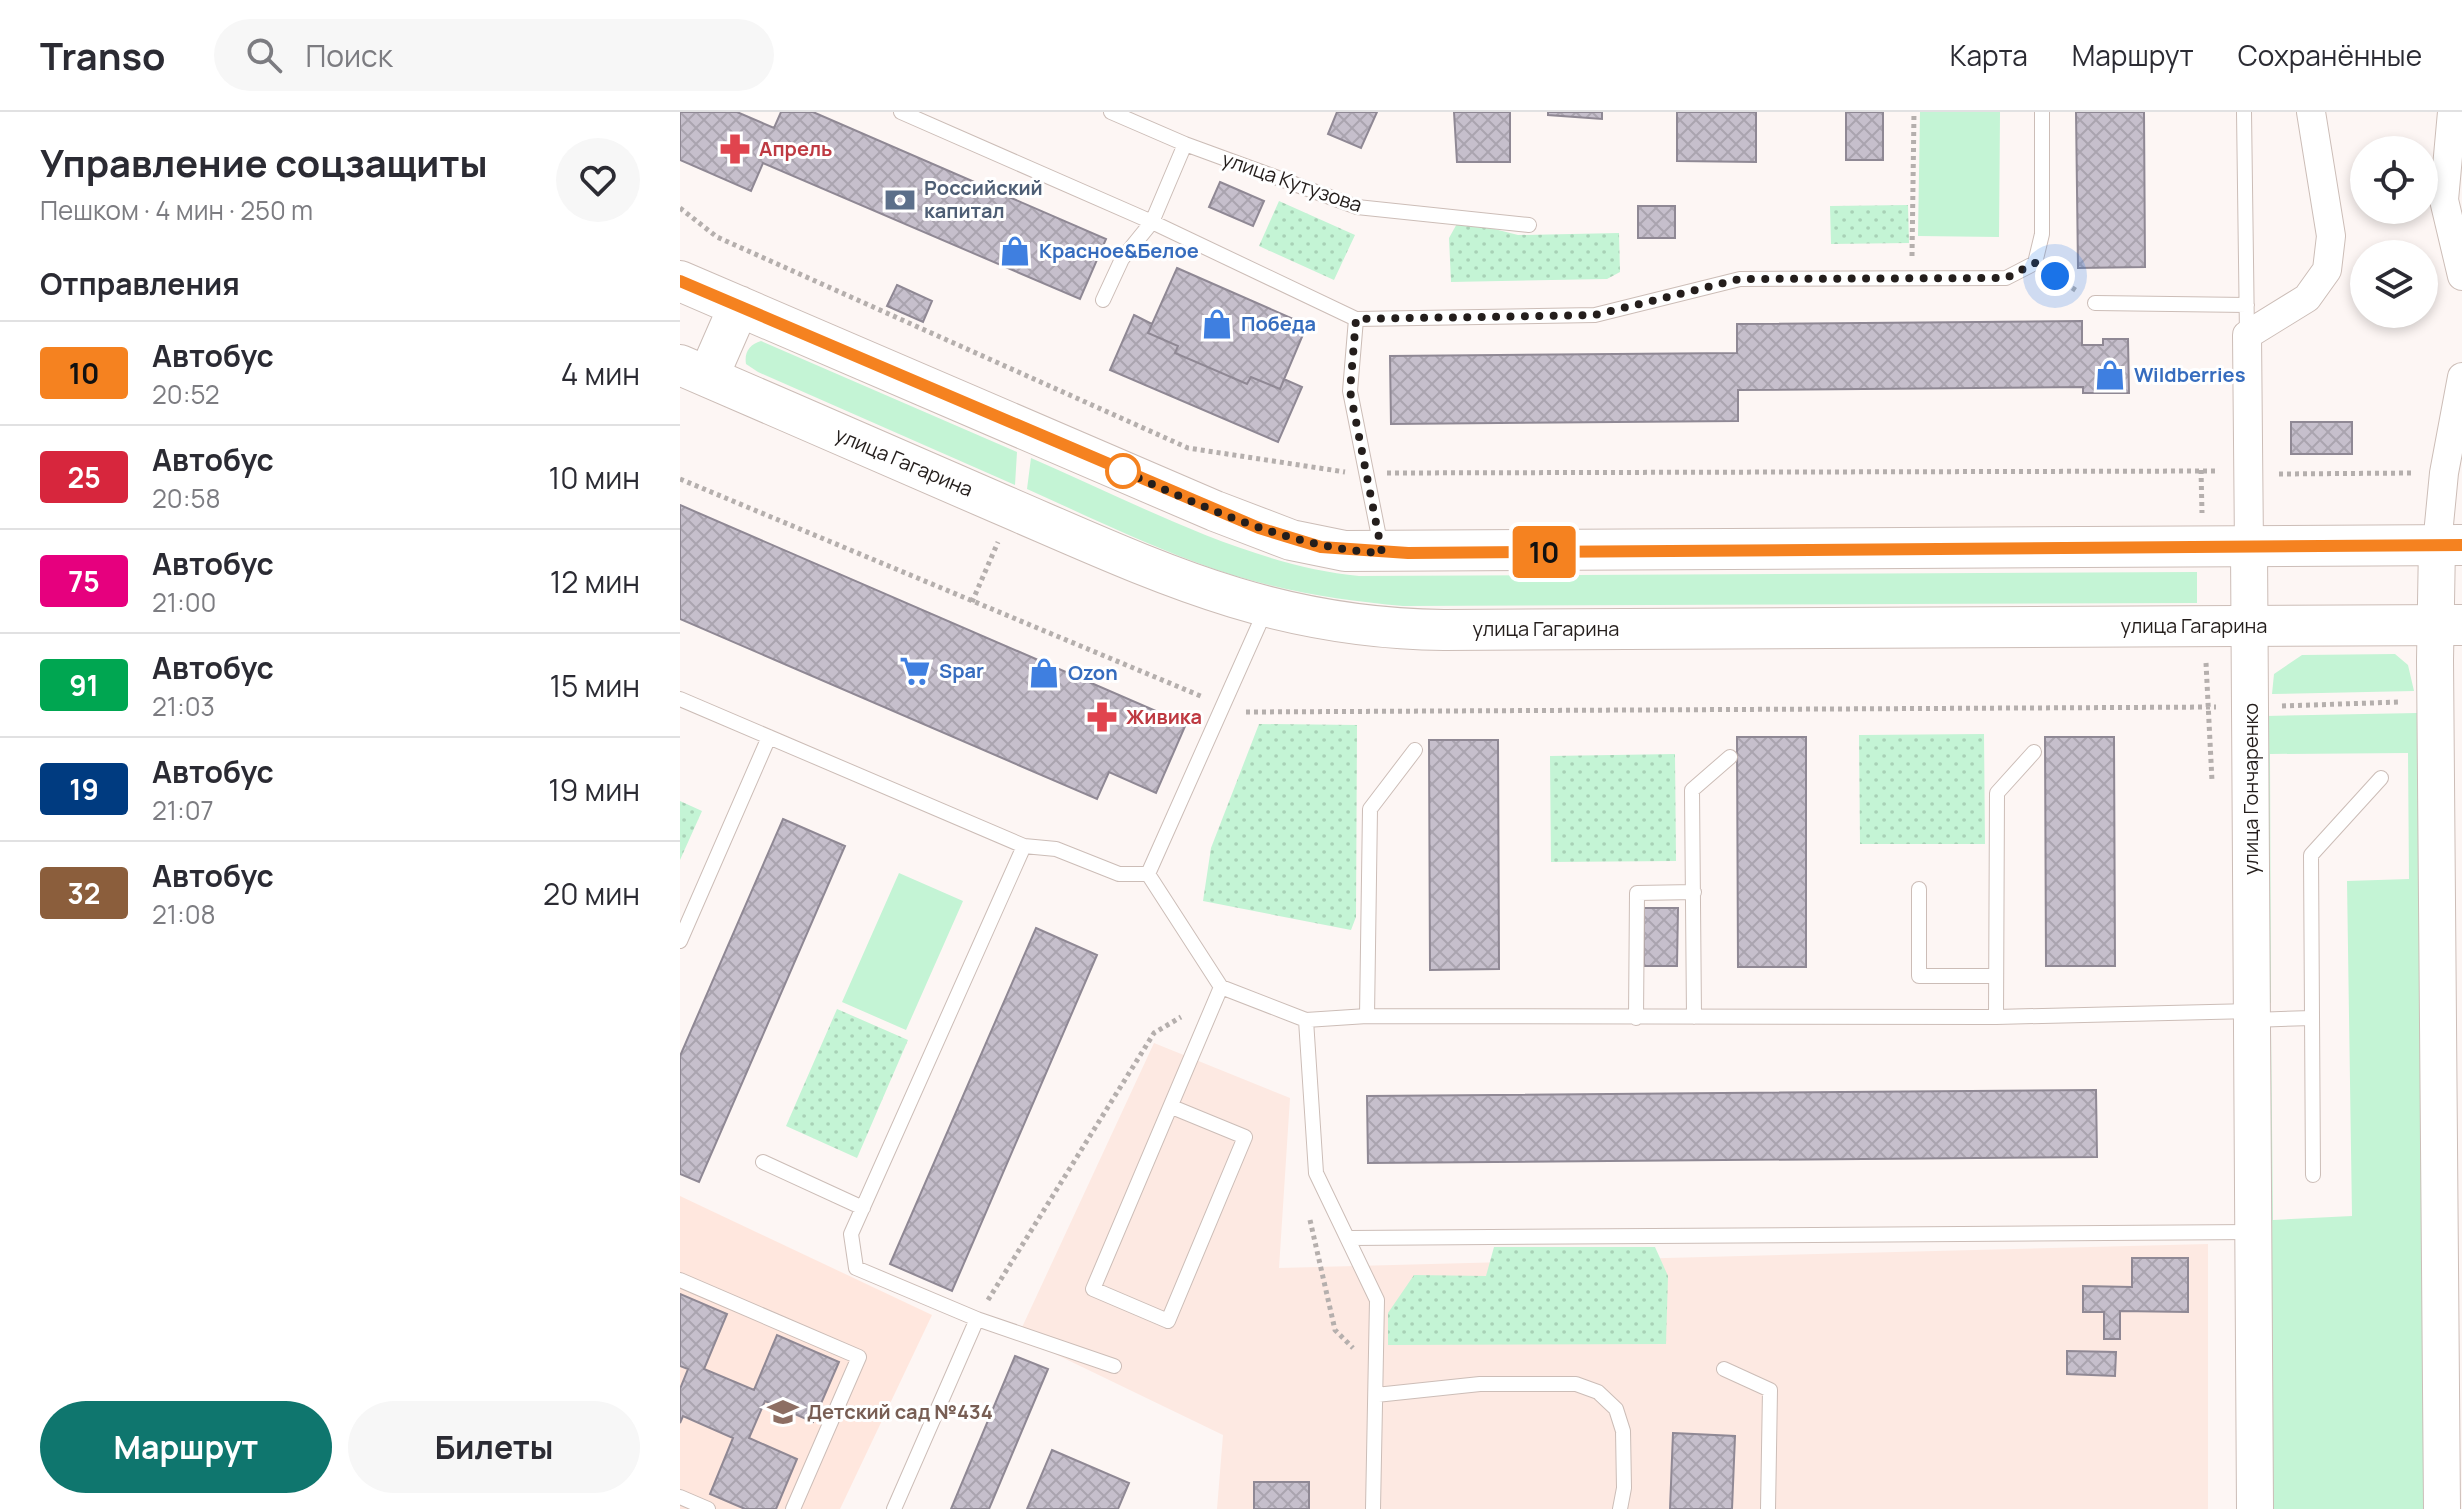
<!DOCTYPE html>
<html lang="ru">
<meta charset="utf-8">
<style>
:root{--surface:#fff;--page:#f7f7f7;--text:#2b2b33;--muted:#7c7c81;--line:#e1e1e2;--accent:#0f766e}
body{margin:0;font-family:Manrope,sans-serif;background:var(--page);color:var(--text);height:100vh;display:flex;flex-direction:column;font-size:30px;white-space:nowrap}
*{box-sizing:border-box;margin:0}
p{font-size:26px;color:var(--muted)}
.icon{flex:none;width:44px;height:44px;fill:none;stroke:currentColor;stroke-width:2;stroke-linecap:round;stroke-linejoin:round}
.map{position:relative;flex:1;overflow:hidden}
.panel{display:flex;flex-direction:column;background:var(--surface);width:680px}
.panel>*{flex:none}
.badge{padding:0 16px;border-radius:6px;font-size:28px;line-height:52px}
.tools{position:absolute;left:1670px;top:24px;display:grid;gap:16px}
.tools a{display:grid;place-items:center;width:88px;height:88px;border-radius:50%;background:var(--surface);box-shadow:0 4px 12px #0003;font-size:40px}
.you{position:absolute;width:40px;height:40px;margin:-20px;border:6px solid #fff;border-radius:50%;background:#1a73e8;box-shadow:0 0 0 12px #1a73e833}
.map>.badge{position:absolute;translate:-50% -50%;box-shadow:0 0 0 4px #fff}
h2{padding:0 40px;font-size:30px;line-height:72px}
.round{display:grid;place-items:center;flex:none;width:84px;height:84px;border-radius:42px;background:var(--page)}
.overview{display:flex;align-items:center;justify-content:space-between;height:136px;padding:0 40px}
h1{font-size:38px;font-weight:700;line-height:60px}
.cta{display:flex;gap:16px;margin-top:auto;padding:16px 40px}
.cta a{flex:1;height:92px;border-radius:48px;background:var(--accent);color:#fff;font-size:32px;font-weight:700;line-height:92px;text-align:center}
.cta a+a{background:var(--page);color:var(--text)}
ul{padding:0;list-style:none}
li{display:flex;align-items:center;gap:24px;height:104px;padding:0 40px;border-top:2px solid var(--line)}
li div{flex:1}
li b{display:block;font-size:30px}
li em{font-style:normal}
li .badge{min-width:88px;font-weight:700;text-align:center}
header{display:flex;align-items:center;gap:48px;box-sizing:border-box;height:112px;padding:0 40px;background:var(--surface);border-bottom:2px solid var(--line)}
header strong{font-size:38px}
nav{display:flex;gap:44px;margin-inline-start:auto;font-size:28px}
.search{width:560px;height:72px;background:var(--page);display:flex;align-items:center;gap:20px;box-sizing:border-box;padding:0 28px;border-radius:44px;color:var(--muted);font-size:30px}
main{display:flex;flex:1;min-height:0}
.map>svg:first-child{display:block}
</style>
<header>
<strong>Transo</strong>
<div class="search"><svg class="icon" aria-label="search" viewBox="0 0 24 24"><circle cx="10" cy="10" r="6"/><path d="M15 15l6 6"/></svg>Поиск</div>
<nav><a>Карта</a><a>Маршрут</a><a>Сохранённые</a></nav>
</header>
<main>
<section class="panel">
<div class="overview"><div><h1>Управление соцзащиты</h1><p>Пешком · 4 мин · 250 m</p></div><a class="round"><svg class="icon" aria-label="heart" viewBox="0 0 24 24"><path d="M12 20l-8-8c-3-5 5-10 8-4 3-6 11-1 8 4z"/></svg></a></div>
<h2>Отправления</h2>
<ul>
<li><span class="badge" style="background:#f58220;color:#111">10</span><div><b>Автобус</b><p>20:52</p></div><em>4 мин</em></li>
<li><span class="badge" style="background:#d7263d;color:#fff">25</span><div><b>Автобус</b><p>20:58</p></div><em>10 мин</em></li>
<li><span class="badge" style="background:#e6007e;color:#fff">75</span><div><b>Автобус</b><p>21:00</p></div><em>12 мин</em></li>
<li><span class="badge" style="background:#00a651;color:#fff">91</span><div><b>Автобус</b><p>21:03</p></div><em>15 мин</em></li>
<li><span class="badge" style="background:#003b80;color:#fff">19</span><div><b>Автобус</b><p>21:07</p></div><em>19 мин</em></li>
<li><span class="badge" style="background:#8b5e3c;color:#fff">32</span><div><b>Автобус</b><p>21:08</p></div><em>20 мин</em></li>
</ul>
<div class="cta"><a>Маршрут</a><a>Билеты</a></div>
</section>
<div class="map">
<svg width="1782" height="1397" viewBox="0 0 1782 1397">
<defs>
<pattern id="park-dots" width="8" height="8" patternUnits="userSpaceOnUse" patternTransform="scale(2)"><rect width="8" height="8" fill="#c4f4d5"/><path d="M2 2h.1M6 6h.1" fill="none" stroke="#a8d1b6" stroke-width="1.8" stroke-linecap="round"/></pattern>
<pattern id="building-cross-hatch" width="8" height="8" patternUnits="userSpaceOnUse" patternTransform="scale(2)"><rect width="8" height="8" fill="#c6bfcc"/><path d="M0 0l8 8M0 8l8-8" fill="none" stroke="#aaa4af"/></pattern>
</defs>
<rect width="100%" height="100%" fill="#fdf6f4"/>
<path fill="#fde9e2" d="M474,931L610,986L599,1156L1528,1132V1397H537L543,1323L338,1224Z"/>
<path fill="#ffe7de" d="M0,1084L252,1203L160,1397H0Z"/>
<path fill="#c4f4d5" d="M1240,0H1320L1319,125L1238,124Z
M81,229L337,340L335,373L78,260L66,252C64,240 70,232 81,229Z
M351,346C454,390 567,453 679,464L1517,460V491L723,494C653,488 582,476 515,450C458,429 403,402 347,377Z
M1715,542L1728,553L1734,579L1592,582L1594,562L1622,543Z
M1737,601L1757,1397H1590L1587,918H1591L1593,1108L1672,1104L1667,769L1729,767L1728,641L1590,642L1591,891L1587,890L1586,604Z
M219,761L283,789L226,918L162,890Z"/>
<path fill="url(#park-dots)" d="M599,89L675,123L654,168L579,134Z
M1228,93L1229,131L1151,132L1150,94Z
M779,108L838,123L939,121L940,160L927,167L771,170L769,126Z
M579,612L677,613L676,805L671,818L523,789L531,736Z
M1304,622L1305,732H1180L1179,623Z
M995,642L996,749L871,750L870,644Z
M0,689L22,699L0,748Z
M157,897L228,928L177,1046L106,1014Z
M814,1135H975L988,1164L986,1232L708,1233V1201L734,1163L806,1164Z"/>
<path fill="url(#building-cross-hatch)" stroke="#8f8894" stroke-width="2" d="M0,0H57L94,16L101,0H133L426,127L400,187L83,51L71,79L0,48Z
M657,0H697L681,36L648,22Z
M774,0H830V50H777Z
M868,0H922V7L868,3Z
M997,0H1076V50L997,49Z
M1166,0H1203V48H1166Z
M1396,0H1464L1465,155L1398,156Z
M540,70L584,89L573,114L529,95Z
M958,94H995V126H958Z
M497,156L627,213L600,277L571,265L567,272L495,241L498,234L468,221Z
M217,173L252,189L243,210L207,194Z
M454,203L472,212L468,221L498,234L495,241L567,272L571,265L600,277L604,267L622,275L598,330L430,258Z
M1402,209V233H1423V227H1448L1449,281H1403V275L1058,278V309L711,312L710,244L1057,241V212Z
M1611,310H1672V342H1611Z
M0,393L506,612L476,681L429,660L417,687L0,507Z
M1057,625H1126V855H1058Z
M1365,625H1434L1435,854H1366Z
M749,628H818L819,857L750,858Z
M103,707L165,734L19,1070L0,1062V944Z
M964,796H998L997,854H964Z
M356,816L417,843L272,1179L210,1152Z
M1416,978L1417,1045L688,1051L687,984Z
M1452,1146H1508V1200L1440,1199V1227H1424V1200H1403V1174L1452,1175Z
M0,1182L47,1202L24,1257L74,1278L97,1223L159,1250L133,1310L85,1289L69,1326L117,1347L96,1397H65L30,1382L53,1326L3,1304L0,1311V1277L8,1257L0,1254Z
M1387,1239L1436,1240L1435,1264L1387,1262Z
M335,1244L368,1257L309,1397H271Z
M993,1321L1055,1324L1052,1397H990Z
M372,1338L449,1371L438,1397H347Z
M574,1370H629V1397H574Z"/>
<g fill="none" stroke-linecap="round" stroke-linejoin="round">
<g stroke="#ccbdb7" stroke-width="16">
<path id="service" d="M221,0L472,110L676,207L915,203L1060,167L1326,166L1355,151L1362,122V0
M431,0L505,32L677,95L849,113
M1564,0L1567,223
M423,188L442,147L472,110L505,32
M1415,191L1567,193
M676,207L670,279L701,435
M0,587L344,734L376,737L439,762H468L541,875L626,908L687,904L1316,905L1572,899
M468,762L586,497
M1239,777V864H1316
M0,829L89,625
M687,904L690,697L735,638
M1014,905L1012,678L1050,645
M1316,905L1317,681L1354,640
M956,906L957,781L1014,780
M626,908L636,1061L697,1188L693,1397
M1572,908L1632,906
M492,995L565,1025L488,1209L413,1177L541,875
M83,1050L183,1096
M1633,1063L1631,743L1701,666
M670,1126L1573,1120
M0,1168L179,1245L113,1397
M297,1207L434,1254
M1044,1257L1090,1278L1088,1397
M696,1283L800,1272H896L918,1280L936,1297L943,1319L944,1376L940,1397
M0,1385L28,1397
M214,1397L297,1207L176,1156L171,1122L344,734"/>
</g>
<g stroke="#ccbdb7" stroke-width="30">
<path id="minor" d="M1772,0L1764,88L1782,164
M1757,433L1764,361L1782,265
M1569,436L1567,223L1627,186L1647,158L1651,124L1631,0"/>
</g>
<g stroke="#ccbdb7" stroke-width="38">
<path id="tertiary" d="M1757,433L1755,548L1762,1397
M1569,436L1575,1397"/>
</g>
<g stroke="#ccbdb7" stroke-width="42">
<path id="secondary" d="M0,169L535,399L611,428L665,439L1782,433
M0,253C106,299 212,344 318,391C474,458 589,516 764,518L1782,513
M28,265L59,194"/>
</g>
<path stroke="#b5afad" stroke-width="5" stroke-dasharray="4 4" stroke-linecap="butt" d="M0,96L37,125L508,336L665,360
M1232,144L1234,0
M1372,163L1397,179
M1521,358L1522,401
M707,361L1537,359
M1599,362L1733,361
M0,367L523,585
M292,490L318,430
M1526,551L1532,669
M1602,594L1720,590
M566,600L1536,595
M630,1108L655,1218L673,1236
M308,1188L474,921L501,905"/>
<use href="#service" stroke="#fff" stroke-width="14"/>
<use href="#minor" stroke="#fff" stroke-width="28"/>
<use href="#tertiary" stroke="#fff" stroke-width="36"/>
<use href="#secondary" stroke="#fff" stroke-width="40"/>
</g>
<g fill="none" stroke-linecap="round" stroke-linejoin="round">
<g stroke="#fff" stroke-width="18">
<path id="line" d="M0,169L579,416L641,435L728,441L1782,433"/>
</g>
<use href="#line" stroke="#f58220" stroke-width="12"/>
<path stroke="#241e1c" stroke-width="8" stroke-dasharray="0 14.4" d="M443,359L431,354C519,392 605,436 702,441L670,279L676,207L915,203L1060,167L1326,166L1355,151L1375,164"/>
</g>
<defs>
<g id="pharmacy-bare" transform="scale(2.4)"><path d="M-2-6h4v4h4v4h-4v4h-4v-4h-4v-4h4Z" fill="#e0444e" stroke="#fff" stroke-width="2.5" paint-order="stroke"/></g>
<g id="bank-bare" transform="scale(2.4)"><path d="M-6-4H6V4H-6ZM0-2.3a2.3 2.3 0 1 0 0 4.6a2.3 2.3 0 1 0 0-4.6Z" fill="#5c6f8a" stroke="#fff" stroke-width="2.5" paint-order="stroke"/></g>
<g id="shop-bare" transform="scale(2.4)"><path d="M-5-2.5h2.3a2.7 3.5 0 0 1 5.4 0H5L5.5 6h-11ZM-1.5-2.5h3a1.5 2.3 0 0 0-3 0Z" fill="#3f7fe0" stroke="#fff" stroke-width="2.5" paint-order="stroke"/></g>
<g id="supermarket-bare" transform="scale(2.4)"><path d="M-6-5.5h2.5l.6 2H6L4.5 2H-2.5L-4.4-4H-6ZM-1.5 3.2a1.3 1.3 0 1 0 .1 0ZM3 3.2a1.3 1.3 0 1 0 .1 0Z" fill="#3f7fe0" stroke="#fff" stroke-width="2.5" paint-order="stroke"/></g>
<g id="school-bare" transform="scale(2.4)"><path d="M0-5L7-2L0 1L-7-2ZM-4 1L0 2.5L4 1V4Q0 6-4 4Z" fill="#8d6e63" stroke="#fff" stroke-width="2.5" paint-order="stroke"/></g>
</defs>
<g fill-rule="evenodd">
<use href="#pharmacy-bare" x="55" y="37"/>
<use href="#bank-bare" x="220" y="88"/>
<use href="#shop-bare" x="335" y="139"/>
<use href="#shop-bare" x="537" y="212"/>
<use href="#shop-bare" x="1430" y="263"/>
<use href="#supermarket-bare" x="235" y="559"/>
<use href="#shop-bare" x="364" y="561"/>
<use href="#pharmacy-bare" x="422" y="605"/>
<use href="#school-bare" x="103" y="1300"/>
</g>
<circle fill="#fff" stroke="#f58220" stroke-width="4" cx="443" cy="359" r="16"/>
<g text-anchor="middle" stroke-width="6" stroke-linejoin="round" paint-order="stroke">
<g font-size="20" font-weight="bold" fill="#be3a42" stroke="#fff" text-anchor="start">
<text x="79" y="44">Апрель</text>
<text x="446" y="612">Живика</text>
</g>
<g font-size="20" fill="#241e1c" stroke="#fff">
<text transform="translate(612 70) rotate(19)" y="7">улица Кутузова</text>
<text transform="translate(224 350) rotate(23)" y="7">улица Гагарина</text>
<text x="1514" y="521">улица Гагарина</text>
<text x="866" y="524">улица Гагарина</text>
<text transform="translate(1571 677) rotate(-90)" y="7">улица Гончаренко</text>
</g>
<g font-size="20" font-weight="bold" fill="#4e5e75" stroke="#fff" text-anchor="start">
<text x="244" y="83">Российский<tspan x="244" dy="23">капитал</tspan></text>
</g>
<g font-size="20" font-weight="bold" fill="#366cbe" stroke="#fff" text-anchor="start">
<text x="359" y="146">Красное&amp;Белое</text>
<text x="561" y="219">Победа</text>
<text x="1454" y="270">Wildberries</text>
<text x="259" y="566">Spar</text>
<text x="388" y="568">Ozon</text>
</g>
<g font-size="20" font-weight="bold" fill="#785e54" stroke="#fff" text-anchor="start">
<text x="127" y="1307">Детский сад №434</text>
</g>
</g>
</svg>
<div class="tools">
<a><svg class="icon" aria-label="locate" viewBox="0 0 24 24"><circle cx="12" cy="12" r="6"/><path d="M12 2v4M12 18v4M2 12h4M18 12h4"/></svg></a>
<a><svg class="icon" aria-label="layers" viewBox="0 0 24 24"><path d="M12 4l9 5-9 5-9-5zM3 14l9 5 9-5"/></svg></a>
</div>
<div class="you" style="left:1375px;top:164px"></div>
<b class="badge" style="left:864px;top:440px;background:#f58220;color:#111">10</b>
</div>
</main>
